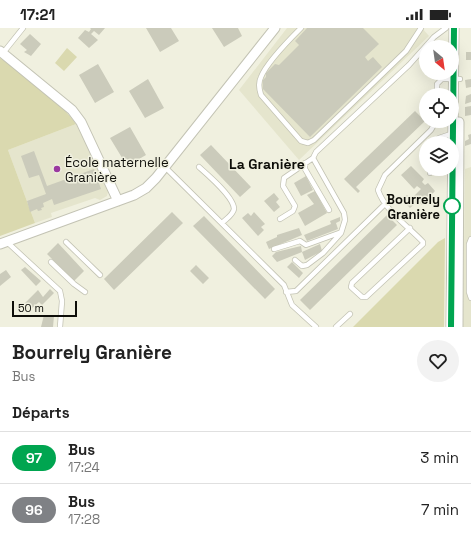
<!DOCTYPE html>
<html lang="fr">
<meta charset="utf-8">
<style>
:root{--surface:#fff;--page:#f2f2f2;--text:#222;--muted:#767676;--line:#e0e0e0}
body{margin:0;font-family:"Space Grotesk",sans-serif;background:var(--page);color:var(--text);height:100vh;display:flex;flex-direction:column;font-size:15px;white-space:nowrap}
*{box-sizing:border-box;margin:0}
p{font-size:13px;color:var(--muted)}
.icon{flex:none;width:22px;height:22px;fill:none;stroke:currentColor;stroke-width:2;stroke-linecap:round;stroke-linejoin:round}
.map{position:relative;height:299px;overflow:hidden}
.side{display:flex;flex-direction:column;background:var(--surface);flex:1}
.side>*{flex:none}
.badge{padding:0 8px;border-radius:13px;font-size:14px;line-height:26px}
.needle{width:26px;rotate:151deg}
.fabs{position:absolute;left:419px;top:12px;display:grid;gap:8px}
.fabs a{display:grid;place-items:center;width:40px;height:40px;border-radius:50%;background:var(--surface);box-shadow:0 4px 16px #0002;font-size:20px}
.scale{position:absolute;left:12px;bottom:10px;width:65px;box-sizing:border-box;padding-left:4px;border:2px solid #0e0e09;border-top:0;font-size:11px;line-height:14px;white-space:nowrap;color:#0e0e09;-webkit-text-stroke:3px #f0f0df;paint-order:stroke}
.map>.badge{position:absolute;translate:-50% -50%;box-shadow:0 0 0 2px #fff}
h2{padding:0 12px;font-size:15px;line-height:36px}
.round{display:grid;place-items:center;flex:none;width:42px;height:42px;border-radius:21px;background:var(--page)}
.overview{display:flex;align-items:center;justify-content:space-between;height:68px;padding:0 12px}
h1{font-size:19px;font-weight:800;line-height:30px}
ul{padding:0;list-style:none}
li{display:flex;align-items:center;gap:12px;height:52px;padding:0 12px;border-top:1px solid var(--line)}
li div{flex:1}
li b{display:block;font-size:15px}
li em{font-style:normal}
li .badge{min-width:44px;font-weight:700;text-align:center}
.status{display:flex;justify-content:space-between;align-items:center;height:28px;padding:0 20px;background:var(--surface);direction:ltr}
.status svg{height:11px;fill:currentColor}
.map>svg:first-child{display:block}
</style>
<div class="status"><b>17:21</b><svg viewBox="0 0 49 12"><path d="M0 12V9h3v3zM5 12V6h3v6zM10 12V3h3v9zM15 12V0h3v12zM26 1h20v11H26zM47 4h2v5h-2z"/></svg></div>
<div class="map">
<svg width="471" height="299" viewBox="0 0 471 299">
<rect width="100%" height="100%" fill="#f0f0df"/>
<path fill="#e5e5cd" d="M287,0H422L429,8L299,132L239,62Z
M76,96L109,160L107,168L100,172L95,170L51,185L52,189L35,195L8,122Z
M471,139V299H463L465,141Z"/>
<path fill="#dad9af" d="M67,20L77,29L64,43L55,35Z
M0,30C23,45 61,74 76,96L8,122L35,195L0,208Z
M445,210L444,299H353L438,214Z"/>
<path fill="#cbcbbb" d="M90,0H105L99,7L94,3L91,6L98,12L89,20L78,10L85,2L89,4L91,1Z
M146,0H171L179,13L160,24Z
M212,0H238L242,8L224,19Z
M307,0H363L379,16L365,29L368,33L373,29L382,39L310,109L263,61V52L266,49V45L275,36L279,37L299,17L295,13Z
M30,6L41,16L31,28L24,24L27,22L20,16Z
M466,24H471V32H466Z
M98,36L114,64L95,75L79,47Z
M148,51L164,80L145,90L129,63Z
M471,51V59L466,60L465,52Z
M471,66V74L465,76L466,68Z
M471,78V87L465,88V79Z
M415,83L425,93L356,159L360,163L358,165L344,151Z
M130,99L146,127L127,138L110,110Z
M471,106V116L465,118V113L469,111L468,107Z
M211,117L251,159L240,169L200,127Z
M34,123L47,158L94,141L101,161L54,177L52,171L43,175L44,179L41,180L42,182L38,183L37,181L30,184L27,173L46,166L39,147L29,150L21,128Z
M411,138L424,151L422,154L425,157L428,155L435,163L422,177L418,173L410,180L402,172L407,167L411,171L421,161L417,158L414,161L401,147Z
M306,148L313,162L301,168L294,155Z
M315,163L327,185L305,198L298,185L314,176L307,167Z
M274,165L279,171L276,174L280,179L274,184L264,173Z
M172,184L183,195L114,262L104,251Z
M254,184L265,196L261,199L264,202L258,208L242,190L248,185L251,188Z
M387,187L397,197L310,282L300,272Z
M204,188L275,261L265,271L193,198Z
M340,189V193L336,195L338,201L307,213L304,207L331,196L330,193Z
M299,200L302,207L269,221L266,214L277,209V207Z
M58,215L84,243L74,253L47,226Z
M320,216L322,223L305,232L302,224Z
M301,218L302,224L277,234L272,228L276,224Z
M292,234L303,245L299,250L287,239Z
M196,237L209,250L203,256L190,243Z
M25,239L41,253L36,258L21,242Z
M6,242L11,249L0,258V246Z
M50,261L54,265L42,277L39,274L31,281L25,275L38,262L43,269Z
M44,287L54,288L53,299H41Z"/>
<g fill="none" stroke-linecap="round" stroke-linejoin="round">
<g stroke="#c3c3b4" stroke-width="6">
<path id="lane" d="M301,0C290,11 267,34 261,49C258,55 259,61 261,67L301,113L308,115L314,112L406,23L421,0
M3,25L23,0
M437,67V56L442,51H460
M437,115L439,110L454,105
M305,135V141L329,182
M165,139L284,257L292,277L316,299
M199,139C208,147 234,169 234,181C233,187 226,191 222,195
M430,145L431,141
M280,191L293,183L295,178L283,158L284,150L313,130
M410,200L352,255L351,259L362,269H366L423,216V214C408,198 385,183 378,162L385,147L431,102L436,93
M471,211L469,216V264L471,270
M7,214L60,263L62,273L60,299
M66,214L100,247
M274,221L300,213L306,217L339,205
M295,232L302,238L307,237L323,225L341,205L345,192L344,185L313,130L316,124L409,37L434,9L446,0
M51,234L74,256L85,264
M286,264L296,263L385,176
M336,299L350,286"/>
</g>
<g stroke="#c3c3b4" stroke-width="11">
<path id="street" d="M0,23L72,82L81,94L118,173
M0,216L134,167L146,160L156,150L275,0
M451,299L454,0
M458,299L459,94"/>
</g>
<use href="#lane" stroke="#fff" stroke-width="4.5"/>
<use href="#street" stroke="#fff" stroke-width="9"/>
</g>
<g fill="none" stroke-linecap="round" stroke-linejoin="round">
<g stroke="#fff" stroke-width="9">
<path id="line" d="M451,299L454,0"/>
</g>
<use href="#line" stroke="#00a550" stroke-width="6"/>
</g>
<circle fill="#9a39a0" stroke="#f0f0df" stroke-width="1.5" cx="57" cy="141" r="4"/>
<circle fill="#fff" stroke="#00a550" stroke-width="2" cx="452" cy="178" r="8"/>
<g text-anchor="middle" stroke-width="3" stroke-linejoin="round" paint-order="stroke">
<g font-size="13" fill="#0e0e09" stroke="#f0f0df" text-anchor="start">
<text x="65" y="139">École maternelle<tspan x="65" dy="15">Granière</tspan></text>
</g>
<g font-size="13" font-weight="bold" fill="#0e0e09" stroke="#f0f0df" text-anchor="end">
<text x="440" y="176">Bourrely<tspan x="440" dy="15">Granière</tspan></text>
</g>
<g font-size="14" font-weight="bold" fill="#0e0e09" stroke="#f0f0df">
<text x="267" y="141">La Granière</text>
</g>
</g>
</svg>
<div class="fabs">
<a><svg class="needle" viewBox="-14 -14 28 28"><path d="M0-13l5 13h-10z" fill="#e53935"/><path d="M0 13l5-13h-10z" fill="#767676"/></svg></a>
<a><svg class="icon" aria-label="locate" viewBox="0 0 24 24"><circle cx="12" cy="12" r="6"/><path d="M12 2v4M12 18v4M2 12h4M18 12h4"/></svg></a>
<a><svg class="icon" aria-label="layers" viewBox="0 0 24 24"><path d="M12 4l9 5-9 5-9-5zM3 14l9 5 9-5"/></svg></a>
</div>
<div class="scale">50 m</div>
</div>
<section class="side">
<div class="overview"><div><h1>Bourrely Granière</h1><p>Bus</p></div><a class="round"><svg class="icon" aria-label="heart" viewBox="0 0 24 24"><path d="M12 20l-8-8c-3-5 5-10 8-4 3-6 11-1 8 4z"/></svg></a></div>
<h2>Départs</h2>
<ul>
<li><span class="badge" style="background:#00a550;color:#fff">97</span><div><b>Bus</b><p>17:24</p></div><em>3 min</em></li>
<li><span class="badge" style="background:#7f8185;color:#fff">96</span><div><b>Bus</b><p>17:28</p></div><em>7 min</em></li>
</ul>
</section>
